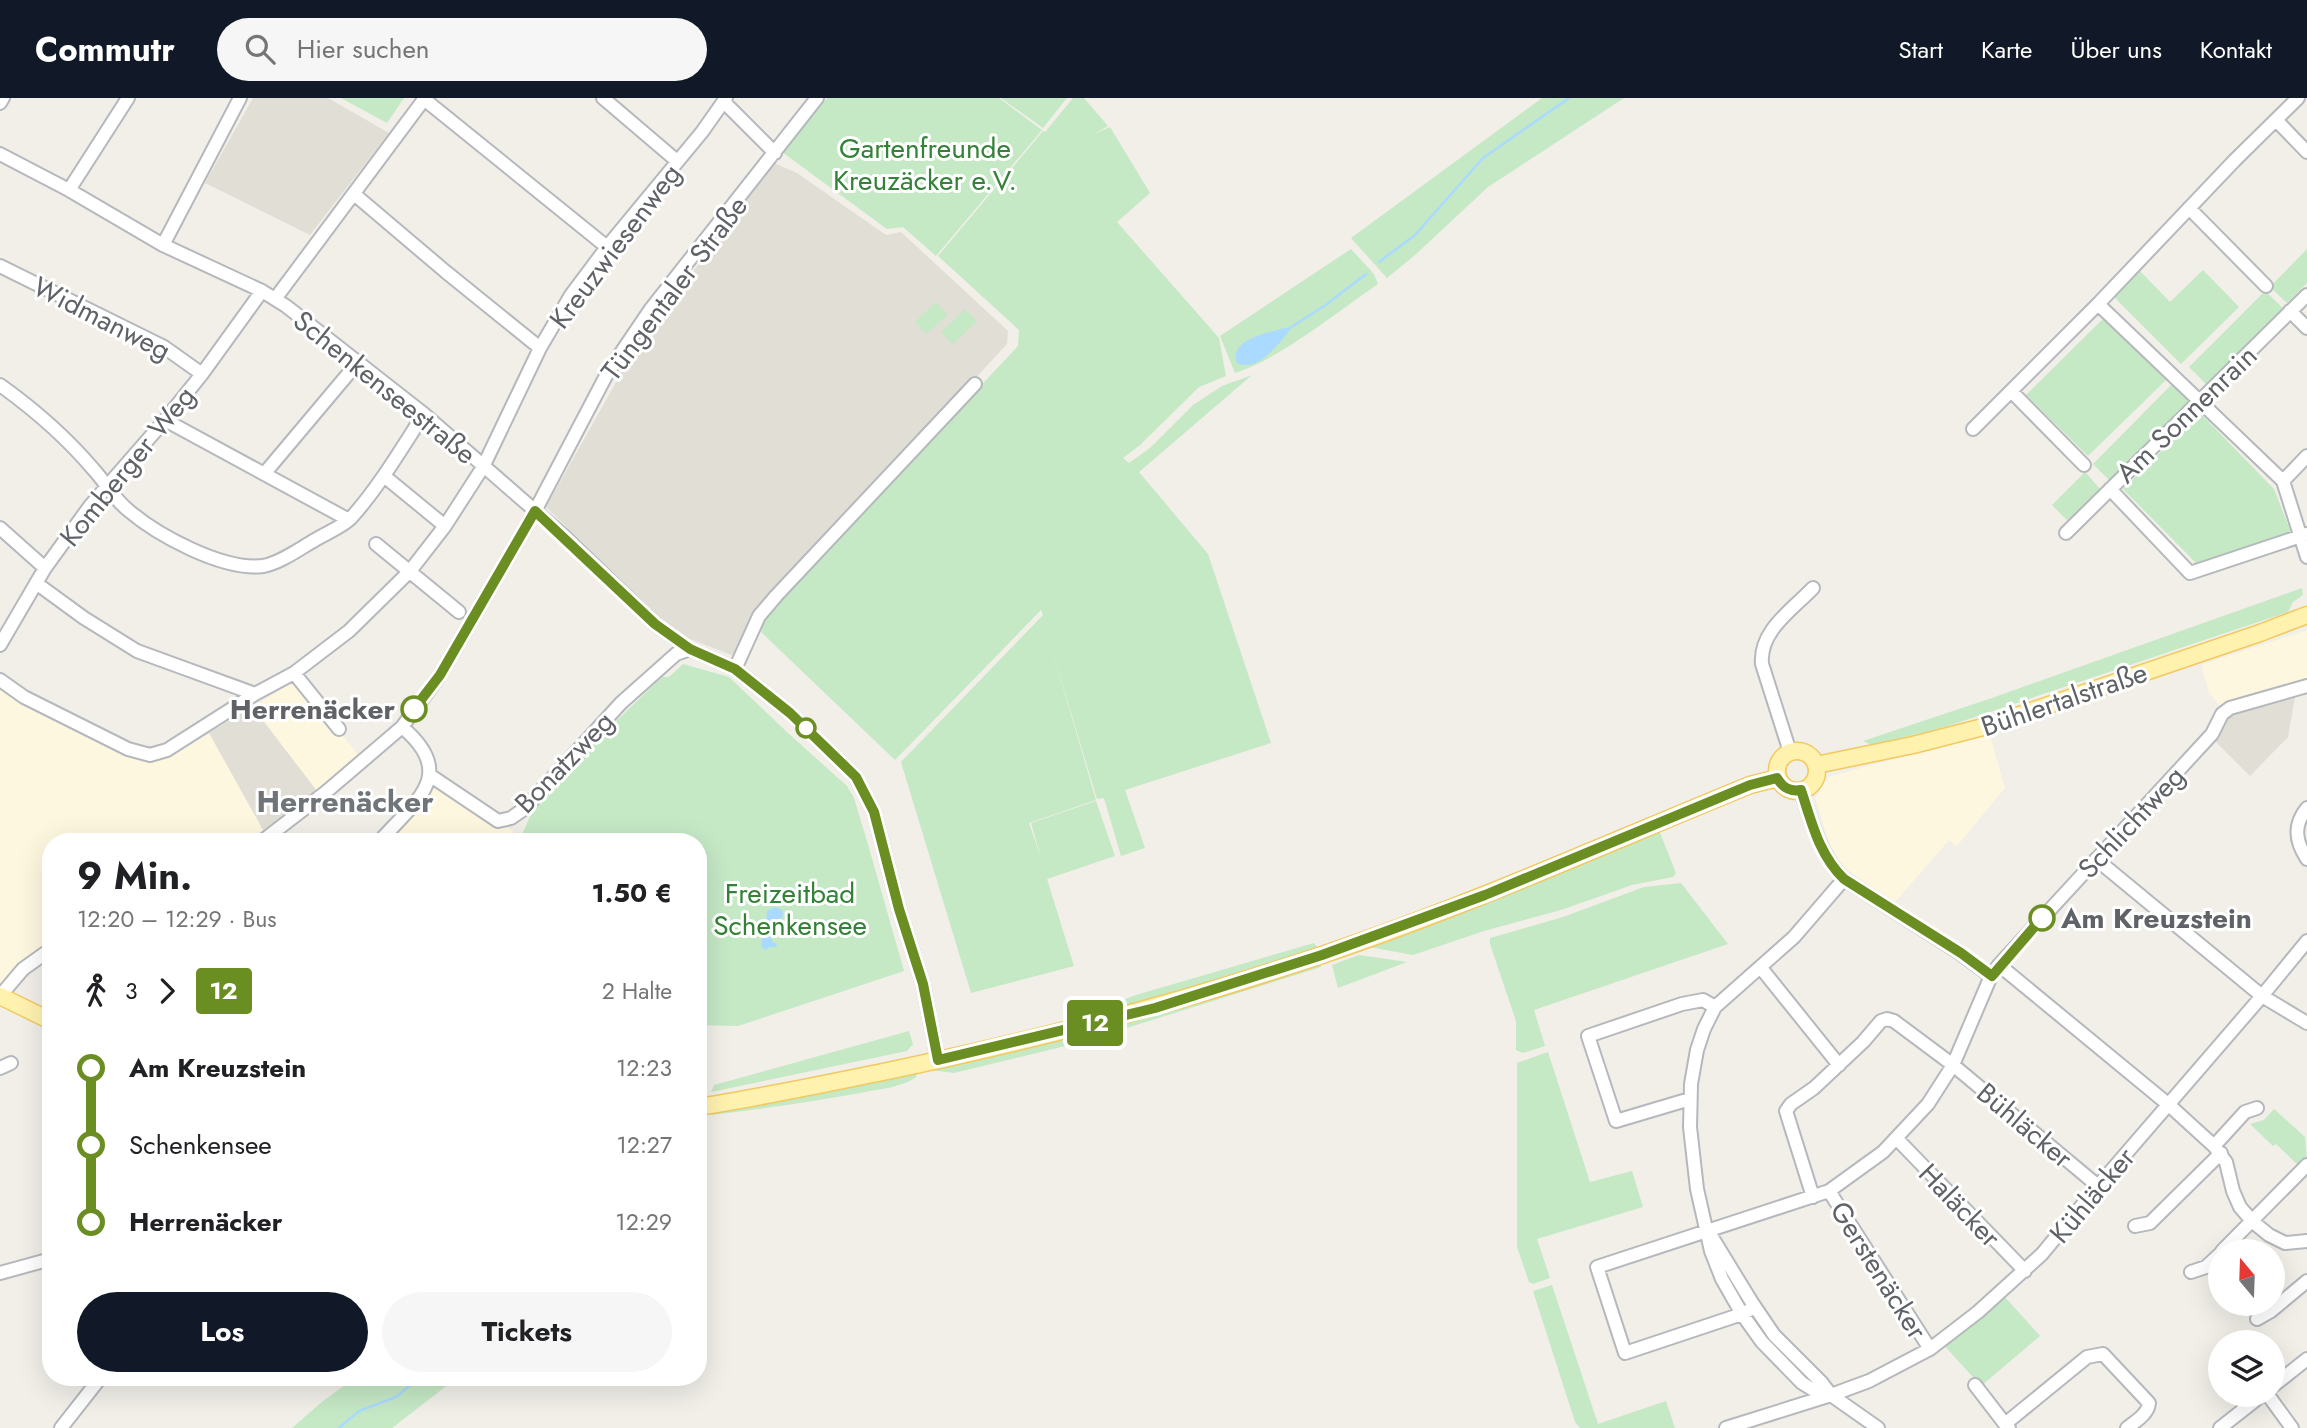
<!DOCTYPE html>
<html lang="de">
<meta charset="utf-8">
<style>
:root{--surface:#fff;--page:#f6f6f6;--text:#202124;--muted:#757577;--accent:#111827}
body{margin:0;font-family:Jost,sans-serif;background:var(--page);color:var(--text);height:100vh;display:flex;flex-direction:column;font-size:26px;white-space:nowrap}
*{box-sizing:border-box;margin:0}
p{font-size:23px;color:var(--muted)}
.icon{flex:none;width:38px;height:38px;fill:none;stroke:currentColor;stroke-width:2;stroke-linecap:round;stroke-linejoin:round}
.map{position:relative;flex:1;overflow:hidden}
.sheet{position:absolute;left:42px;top:735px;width:665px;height:553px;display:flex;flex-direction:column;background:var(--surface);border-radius:28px;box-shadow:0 7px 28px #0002}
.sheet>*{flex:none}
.badge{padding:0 14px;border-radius:5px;font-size:24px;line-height:46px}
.needle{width:46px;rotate:341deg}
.fabs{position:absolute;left:2208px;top:1141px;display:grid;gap:14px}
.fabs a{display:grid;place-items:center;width:77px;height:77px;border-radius:50%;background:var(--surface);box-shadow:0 7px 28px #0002;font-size:35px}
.map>.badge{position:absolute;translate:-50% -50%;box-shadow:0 0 0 4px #fff}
.legs{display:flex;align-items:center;gap:10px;height:77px;padding:0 35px;font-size:23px}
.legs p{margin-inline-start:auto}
.head{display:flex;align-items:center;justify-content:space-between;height:119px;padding:0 35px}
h1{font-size:38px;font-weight:700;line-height:52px}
.button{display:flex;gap:14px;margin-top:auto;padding:14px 35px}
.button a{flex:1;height:80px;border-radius:42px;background:var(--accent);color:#fff;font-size:28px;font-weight:700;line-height:80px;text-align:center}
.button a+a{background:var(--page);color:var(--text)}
ul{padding:0 35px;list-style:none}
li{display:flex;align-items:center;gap:24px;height:77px;font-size:26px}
li i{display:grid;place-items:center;width:10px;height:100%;margin:0 9px;background:currentColor}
li i::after{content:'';width:18px;height:18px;margin:-9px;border:5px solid;border-radius:50%;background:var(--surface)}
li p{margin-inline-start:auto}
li:first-child i{background:linear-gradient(#0000 50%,currentColor 0)}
li:last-child i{background:linear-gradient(currentColor 50%,#0000 0)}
header{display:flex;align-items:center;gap:42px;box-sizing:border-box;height:98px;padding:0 35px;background:var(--accent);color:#fff}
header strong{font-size:33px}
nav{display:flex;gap:38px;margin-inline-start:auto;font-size:24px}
.search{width:490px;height:63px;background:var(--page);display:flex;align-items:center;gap:18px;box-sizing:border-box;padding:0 24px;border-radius:38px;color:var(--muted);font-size:26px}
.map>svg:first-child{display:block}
</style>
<header>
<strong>Commutr</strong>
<div class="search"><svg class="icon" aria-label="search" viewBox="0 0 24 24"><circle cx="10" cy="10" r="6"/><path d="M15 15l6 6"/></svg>Hier suchen</div>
<nav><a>Start</a><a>Karte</a><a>Über uns</a><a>Kontakt</a></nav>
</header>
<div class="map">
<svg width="2307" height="1330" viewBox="0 0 2307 1330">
<rect width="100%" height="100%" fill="#f1efe8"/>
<path fill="#fef7e0" d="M2307,532V582L2292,584L2222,611L2209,594L2201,567Z
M298,581L359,658L298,708L247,744H51V844L25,860L0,895V589L149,664L171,659Z
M1989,635L2005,690L1957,748L1949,742L1895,804L1835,764L1815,700L1828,679Z
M431,678L514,734L510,744H379Z"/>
<path fill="#e1ded6" d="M253,0H328L389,35L310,137L205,85Z
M774,65L797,75L886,137L901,134L1008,233L1007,246L772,500L734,558L677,536L546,409L633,254Z
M2295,599L2288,639L2250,678L2215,643L2220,633L2225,616Z
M252,608L317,693L263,732L209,635Z"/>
<path fill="#c5e8c5" d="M341,0H404L387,25Z
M827,0H999L1042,32L936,158L903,129L887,131L782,54Z
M1001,0H1067L1043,30Z
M1073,0H1084L1108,28L1094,36L1110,29L1150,95L1117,124L1219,240L1226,278L1199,289L1140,347L1123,360L1129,365L1150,350L1193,307L1222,288L1252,277L1139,374L1208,456L1271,645L1125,692L1145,750L1121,758L1104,700L1097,701L1050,545L1096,702L1029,725L1041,760L1031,725L1096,703L1115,758L1047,781L1074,868L971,895L901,664L1043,517L1041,512L895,662L761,534L766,517L1018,248L1019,232L938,158L1043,33L1045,34Z
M1542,0H1624L1488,89L1415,157L1387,180L1351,140Z
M1351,151L1374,176L1378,186C1338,213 1280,261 1235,275L1220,238Z
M2307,151V185L2287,205L2270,189Z
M2203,172L2239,209L2181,266L2114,199L2140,173L2170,204Z
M2265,193L2283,210L2207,287L2189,269Z
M936,204L948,217L926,236L915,224Z
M965,211L977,223L953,246L941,234Z
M2105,219L2167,281L2088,358L2026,297Z
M2172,286L2190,304L2111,384L2093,366Z
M2200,315L2274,391L2292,437L2200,469L2123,391Z
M2085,374L2101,392L2070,425L2052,407Z
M2302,490L2303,497L2293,504L2288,514L1945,629L1872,647L1863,643L1992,600Z
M683,566L729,579L788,635L847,688L854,700L869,750L904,873L738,928L698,927V744H519L533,711L580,658L662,579H669Z
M1659,732L1676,775L1673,779L1632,787L1561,812L1484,833L1413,857L1364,848Z
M1681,785L1728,846L1534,912L1545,948L1523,955L1516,952V923L1490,846V840L1563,819L1644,789Z
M1314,845L1317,849L1314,853L1195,891L1080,923L1062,925L1136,897Z
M1359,857L1407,864L1338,890L1332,867Z
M1320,866L1321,869L1082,944L954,975L930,972L1066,940Z
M909,933L913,946L907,953L711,994L714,987Z
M1548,954L1590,1084L1632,1073L1643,1109L1537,1141L1550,1180L1533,1186L1529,1184L1517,1149V965Z
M917,976L916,979C901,990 879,991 860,995C811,1004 761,1011 711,1017L714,1012Z
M2274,1011L2305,1039L2307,1062L2300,1069L2276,1046L2273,1048L2250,1026L2264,1022Z
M1552,1187L1598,1326L1666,1303L1675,1330H1580L1575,1324L1533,1193Z
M2004,1198L2040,1238L1981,1288L1942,1245Z
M356,1279H458L392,1330H292L323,1303Z"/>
<path fill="#aadaff" d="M1293,228C1282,242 1258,276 1237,265C1227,240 1276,233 1293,228Z
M774,809L782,812L783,817L779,823L777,835L772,838V844L777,846L776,849H770L765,852L761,848L762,837H765L767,813Z"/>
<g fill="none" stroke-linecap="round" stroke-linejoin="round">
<path stroke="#aadaff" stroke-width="2.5" d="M1379,164L1415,137L1483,60L1569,0
M1293,228L1327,206L1366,176
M339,1330L359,1313L396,1299L420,1279"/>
<g stroke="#b5b8bc" stroke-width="16">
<path id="minor" d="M603,0L677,63
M424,1L607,149
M724,4L775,55
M0,5L3,0
M2276,22L2307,54
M0,56L69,92L163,147L262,193L286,208L424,316L564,438L655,526L690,551L735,571L790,615L856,679L874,714L899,811L923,886L938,962
M69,92L128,0
M354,96L446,174L540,250
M2189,110L2266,188
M163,147L240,0
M0,168L164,249L202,276
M275,201L425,0
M2098,206L2283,383
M2290,213L2307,230
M0,287C35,312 66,339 94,372C106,385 114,401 128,412C157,437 223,473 263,468C280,465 299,451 315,442C326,435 342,429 351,420C379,389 401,351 424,316
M2011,293L2084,367
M165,322L349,422
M1973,331L2098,206L2235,62L2298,0
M2307,358L2283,383L2307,459
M264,376L359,263
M384,378L445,428
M2110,391L2190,475L2307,436
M0,430L45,470
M2066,435L2307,197
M376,446L459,514
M36,485L84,520L137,553L255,596
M0,547L45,470L90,408L165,322L202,276L262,193
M735,571L759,518L776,498L975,286
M294,575L339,631
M0,582L24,599L128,651L150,657L167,652L255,596L294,575L349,533L410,473L445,428L483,369L540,250L571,197L607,149L702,34L726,0
M1790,654L1762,566C1759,533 1792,512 1813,490
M431,678L498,723L511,720L524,711L621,605L676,556L690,551
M1801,693C1812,725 1820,757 1844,781L1960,855L1991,878
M2307,710C2293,727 2295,743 2307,761
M261,744L326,694L402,629L440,577L535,413L608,274L650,212L817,0
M379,744C415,703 459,677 402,629
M2096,761L2262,898L2307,925
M1844,781L1794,839L1715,909L1704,931L1697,952L1691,986L1690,1029L1697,1091L1711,1153L1722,1181L1742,1216L1762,1244L1802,1285L1815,1293L1831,1297L1878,1330
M1999,867L2169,1007L2214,1048L2226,1064L2233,1093L2240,1109L2253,1124L2269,1137L2285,1145L2307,1143
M1761,870L1839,967
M0,898L23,871L51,851
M0,970L11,965
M1690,1001L1616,1023L1588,938L1682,906L1703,902L1715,909
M1897,1041L2025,1173
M2214,1048L2245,1014L2257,1010
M1829,1093L1930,1251
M1813,1099L1786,1013L1791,1006L1814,990L1863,944L1881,923L1887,921L1894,923L1953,967L2098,1088
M2135,1128L2150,1125L2221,1055
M1710,1136L1751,1203L1774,1237L1821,1284L1831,1297
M2222,1153L2307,1067
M2191,1174L2206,1169L2221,1155
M0,1175L51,1161
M1755,1209L1742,1216L1625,1255L1597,1169L1829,1093L1883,1054L1928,1006L1953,967L1991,878L1999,867L2212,636L2222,616L2230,610L2307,588
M2257,1221L2271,1213L2307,1183
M1975,1287L2005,1326
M2273,1288L2307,1261
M2268,1297L2292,1330
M61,1330L101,1279
M1726,1330L1831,1297L1869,1283L1930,1251L1978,1214L2042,1156L2098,1088L2262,898L2307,843
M2009,1330L2005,1326L2087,1259L2103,1256L2149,1305C2148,1316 2136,1323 2127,1330
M2220,1330L2262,1297"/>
</g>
<g stroke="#f2c960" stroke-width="19">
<path id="major" d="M1777 673a20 20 0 1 1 40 0a20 20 0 1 1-40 0Z
M1816,667L1913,647L1987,628L2260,535L2307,517
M0,898L51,923
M698,1009C758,1000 818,987 878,975C1028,944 1177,906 1322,857C1468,808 1608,745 1750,687L1778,680"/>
</g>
<use href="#minor" stroke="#fff" stroke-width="12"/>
<use href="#major" stroke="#fff2af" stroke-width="16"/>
</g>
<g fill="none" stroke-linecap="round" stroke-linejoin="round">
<g stroke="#fff" stroke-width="16">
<path id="line-1" d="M414,611L440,577L535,413L655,526L690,551L735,571L790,615L856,679L874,714L899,811L923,886L938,962L1155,910L1322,857L1485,797L1750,687L1777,680C1783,690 1790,694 1801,692C1812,725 1819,757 1844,781L1961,855L1992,878L2042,820"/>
</g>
<use href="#line-1" stroke="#6b8e23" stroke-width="10"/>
</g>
<g fill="#fff" stroke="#6b8e23" stroke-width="3.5">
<circle cx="414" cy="611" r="12"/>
<circle cx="806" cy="630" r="9"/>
<circle cx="2042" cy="820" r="12"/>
</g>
<g text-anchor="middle" stroke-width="6" stroke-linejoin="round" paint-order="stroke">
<g font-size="28" fill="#348238" stroke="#fff">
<text x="925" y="60">Gartenfreunde<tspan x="925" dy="32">Kreuzäcker e.V.</tspan></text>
<text x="790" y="805">Freizeitbad<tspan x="790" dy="32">Schenkensee</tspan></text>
</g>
<g font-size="28" fill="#5f6368" stroke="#fff">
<text transform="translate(615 148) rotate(-53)" y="10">Kreuzwiesenweg</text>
<text transform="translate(674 190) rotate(-53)" y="10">Tüngentaler Straße</text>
<text transform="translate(102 220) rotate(27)" y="10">Widmanweg</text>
<text transform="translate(385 289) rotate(39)" y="10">Schenkenseestraße</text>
<text transform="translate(2186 316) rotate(-44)" y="10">Am Sonnenrain</text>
<text transform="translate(127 368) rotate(-51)" y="10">Komberger Weg</text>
<text transform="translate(2064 601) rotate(-19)" y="10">Bühlertalstraße</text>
<text transform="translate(564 664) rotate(-46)" y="10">Bonatzweg</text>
<text transform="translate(2131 724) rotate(-47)" y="10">Schlichtweg</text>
<text transform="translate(2025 1027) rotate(40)" y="10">Bühläcker</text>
<text transform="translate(2092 1097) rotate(-50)" y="10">Kühläcker</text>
<text transform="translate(1960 1107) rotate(46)" y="10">Haläcker</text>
<text transform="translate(1879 1172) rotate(58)" y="10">Gerstenäcker</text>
</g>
<g font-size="28" font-weight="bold" fill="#5f6368" stroke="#fff" text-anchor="end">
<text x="395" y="621">Herrenäcker</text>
<text x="2061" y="830" text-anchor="start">Am Kreuzstein</text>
</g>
<g font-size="30" font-weight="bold" fill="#70757a" stroke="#fff">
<text x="345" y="714">Herrenäcker</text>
</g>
</g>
</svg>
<div class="fabs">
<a><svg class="needle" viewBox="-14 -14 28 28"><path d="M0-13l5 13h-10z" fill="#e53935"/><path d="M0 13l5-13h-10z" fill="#757577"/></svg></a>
<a><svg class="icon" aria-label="layers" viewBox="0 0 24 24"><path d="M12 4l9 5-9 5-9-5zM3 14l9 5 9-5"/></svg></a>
</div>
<b class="badge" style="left:1095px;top:925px;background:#6b8e23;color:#fff">12</b>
<section class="sheet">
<div class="head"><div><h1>9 Min.</h1><p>12:20 – 12:29 · Bus</p></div><b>1.50 €</b></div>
<div class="legs"><svg class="icon" aria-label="walk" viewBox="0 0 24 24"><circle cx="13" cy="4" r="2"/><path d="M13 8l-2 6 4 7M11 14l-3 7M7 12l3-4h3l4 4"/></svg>3<svg class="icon" aria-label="forward" viewBox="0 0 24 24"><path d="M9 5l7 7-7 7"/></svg><b class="badge" style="background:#6b8e23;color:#fff">12</b><p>2 Halte</p></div>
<ul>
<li><i style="color:#6b8e23"></i><b>Am Kreuzstein</b><p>12:23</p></li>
<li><i style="color:#6b8e23"></i><span>Schenkensee</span><p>12:27</p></li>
<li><i style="color:#6b8e23"></i><b>Herrenäcker</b><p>12:29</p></li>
</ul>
<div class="button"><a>Los</a><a>Tickets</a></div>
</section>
</div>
